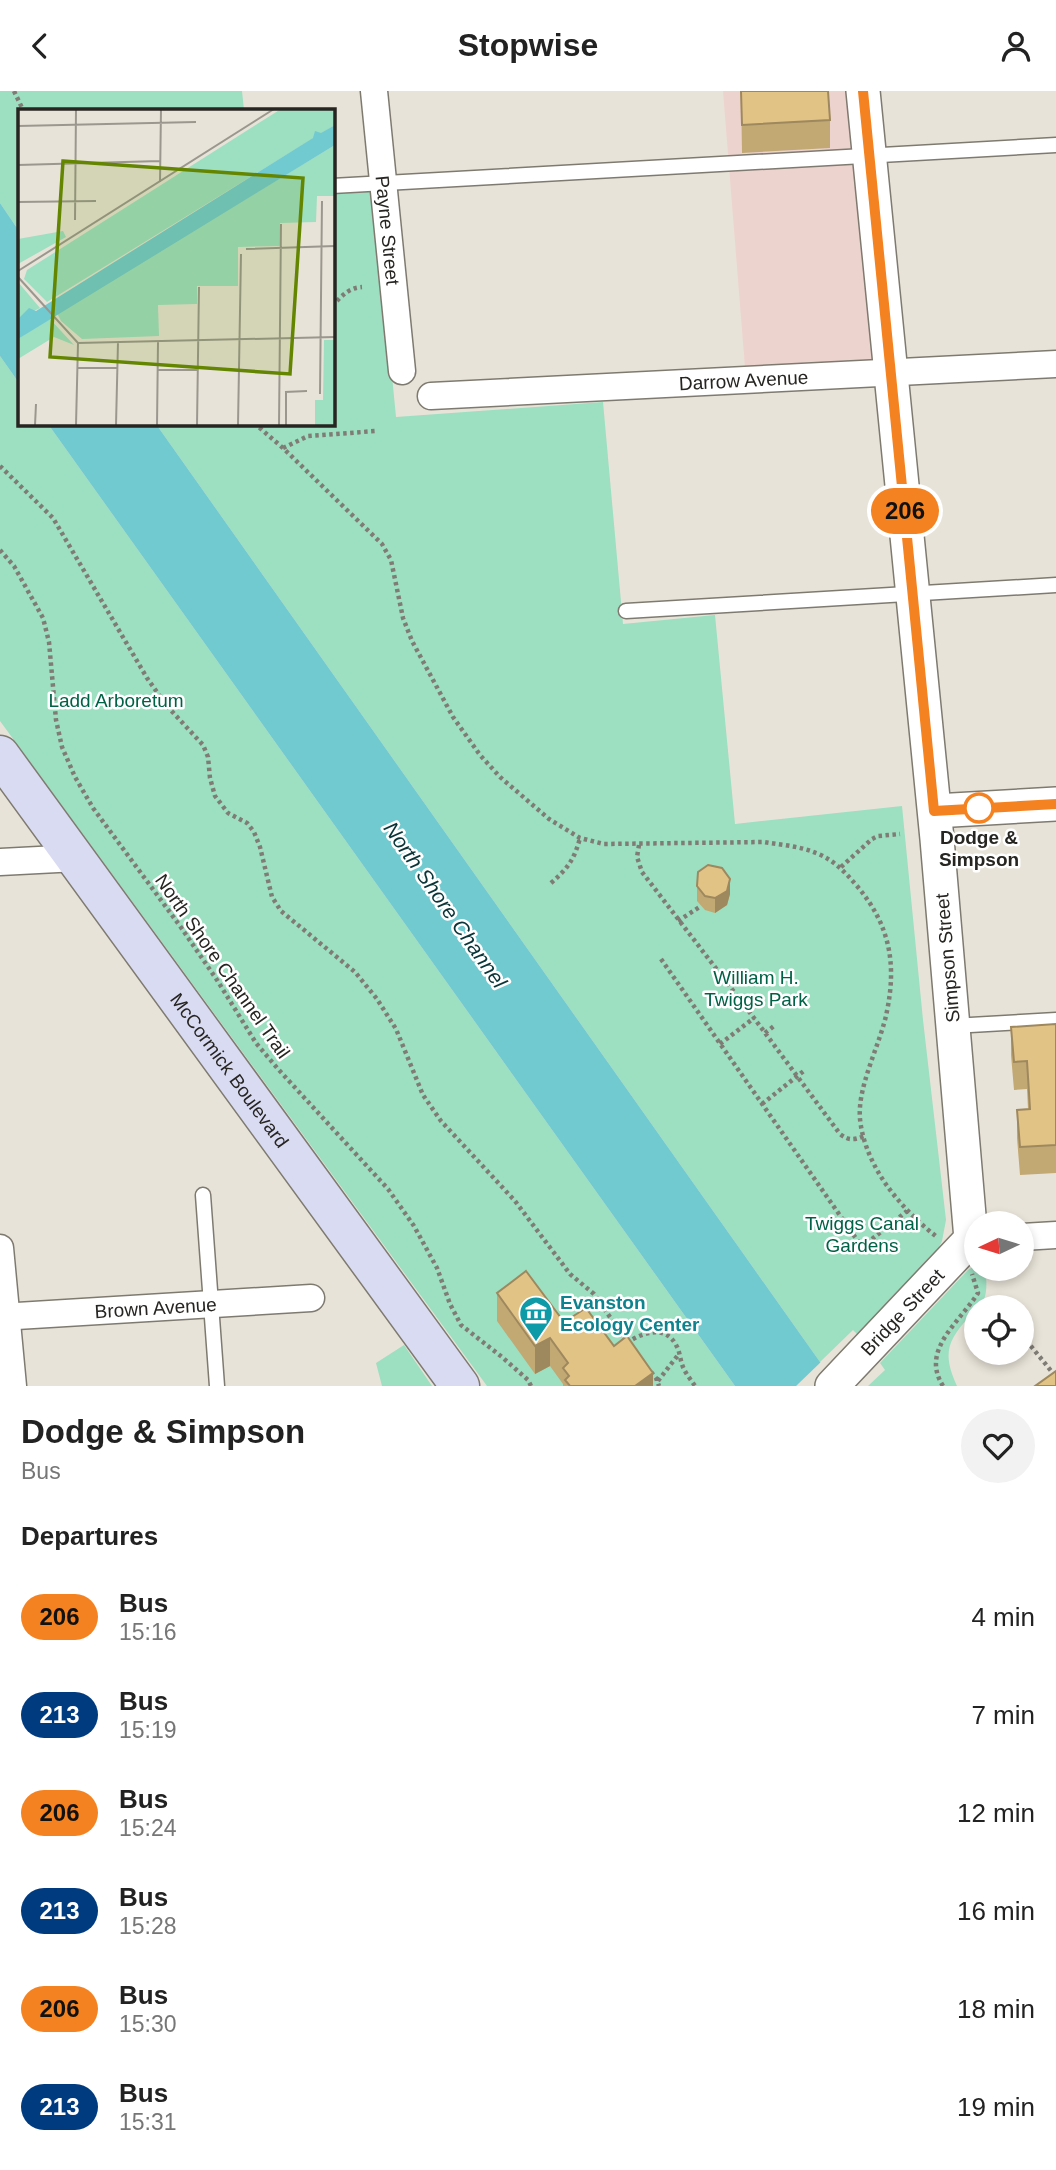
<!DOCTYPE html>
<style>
:root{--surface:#fff;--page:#f2f2f2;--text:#222;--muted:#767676}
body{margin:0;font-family:Helvetica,sans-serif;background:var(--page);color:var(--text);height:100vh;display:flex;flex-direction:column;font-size:26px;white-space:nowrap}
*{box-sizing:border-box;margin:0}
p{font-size:23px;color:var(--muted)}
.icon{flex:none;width:38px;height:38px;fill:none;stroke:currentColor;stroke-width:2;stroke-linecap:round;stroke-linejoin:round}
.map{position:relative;height:1295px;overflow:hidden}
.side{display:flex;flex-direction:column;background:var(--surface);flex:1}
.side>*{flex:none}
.badge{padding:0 14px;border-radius:23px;font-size:24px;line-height:46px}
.needle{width:46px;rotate:266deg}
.controls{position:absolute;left:964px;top:1120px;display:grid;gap:14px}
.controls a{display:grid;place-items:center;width:70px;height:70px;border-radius:50%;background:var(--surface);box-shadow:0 4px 10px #0003;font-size:35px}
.map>.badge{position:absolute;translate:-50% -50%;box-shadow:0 0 0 4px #fff}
h2{padding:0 21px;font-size:26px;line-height:63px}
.round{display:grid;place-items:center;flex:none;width:74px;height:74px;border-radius:37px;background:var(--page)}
.overview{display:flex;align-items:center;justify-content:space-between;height:119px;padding:0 21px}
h1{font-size:33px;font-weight:600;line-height:52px}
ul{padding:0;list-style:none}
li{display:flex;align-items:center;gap:21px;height:98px;padding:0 21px}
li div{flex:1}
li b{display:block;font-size:26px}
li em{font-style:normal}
li .badge{min-width:77px;font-weight:700;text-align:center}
header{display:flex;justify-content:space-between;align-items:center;height:91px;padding:0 21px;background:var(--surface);font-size:32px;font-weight:600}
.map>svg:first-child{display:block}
</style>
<header><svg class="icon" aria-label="back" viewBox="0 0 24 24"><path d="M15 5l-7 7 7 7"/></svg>Stopwise<svg class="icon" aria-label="person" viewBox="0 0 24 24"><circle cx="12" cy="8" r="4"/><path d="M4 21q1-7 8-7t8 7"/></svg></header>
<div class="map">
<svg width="1056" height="1295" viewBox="0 0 1056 1295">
<rect width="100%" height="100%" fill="#e8e3d8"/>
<path fill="#edd3ce" d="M723,0H863L891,282L746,289Z"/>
<path fill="#9ddfc1" d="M0,0H242L244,19H19V140L0,112Z
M374,99L396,326L603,311L623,533L715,524L735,733L902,715L923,929L946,1129L942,1150L936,1162L859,1245L853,1239L820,1271L156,333L332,332L333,102Z
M0,265L19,292V332L48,333L735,1295H487L0,630Z
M976,1174V1178H986C986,1188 988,1201 983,1211C980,1217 974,1221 969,1226C946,1251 943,1264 957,1295H868L885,1279L880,1272L968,1179Z
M404,1254L432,1295H382L376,1272Z"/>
<path fill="#71cad0" d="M0,112L19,140V292L0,265Z
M48,333H156L837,1295H735Z"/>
<path fill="#e8e3d8" d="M823,1269L841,1295H796Z"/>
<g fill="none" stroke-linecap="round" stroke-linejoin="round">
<g stroke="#7f7a70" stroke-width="17">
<path id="service" d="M332,95L1056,54
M626,520L1056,494
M953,935L1056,929
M203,1104L217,1295"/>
</g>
<g stroke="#7f7a70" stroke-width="29">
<g id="minor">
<path id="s1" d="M374,0L402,280"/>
<path id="s2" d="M431,305L1056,273"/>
<path d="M0,771L77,767"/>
<path d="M1022,1146L1056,1144"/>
<path d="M0,1157L13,1295"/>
<path id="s3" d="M0,1226L311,1207"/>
</g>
</g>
<g stroke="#7f7a70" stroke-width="36">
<g id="tertiary">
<path d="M935,720L1056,713"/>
<path id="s4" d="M832,1295L971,1148L937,748L863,0"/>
</g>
</g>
<g stroke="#7f7a70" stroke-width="41">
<g id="secondary">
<path id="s5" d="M0,664L460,1295"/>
</g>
</g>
<path stroke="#7f7c75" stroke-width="4.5" stroke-dasharray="3.5 3.5" stroke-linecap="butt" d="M14,0L23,19
M332,215C342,205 348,197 362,196
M254,332L283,357L382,453L391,469L403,527L412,550L453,626L480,664L500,686L549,728L580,747L604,753L764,751C781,754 800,755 816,762C834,769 845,781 857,795C889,833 897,871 887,920C881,952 857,995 860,1028C865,1076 901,1118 937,1146
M283,357L308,345L376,340
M0,375L53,427L147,587L166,614L203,654L208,666L210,687L215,705L228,722L247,732L254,741L260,756L272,806L281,820L355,881L377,908L396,938L423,1004L441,1030L515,1110L570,1183L594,1203L628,1252
M0,459L14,475L43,527L49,551L56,629L62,656L75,686L93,717L180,835L217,889L256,952L278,978L388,1098L414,1135L437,1177L450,1213L461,1234L502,1266L528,1289L531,1295
M639,754L637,766L642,781L754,927L840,1043C849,1050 854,1049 864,1045
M841,776L872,748L878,745L900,743
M551,792C568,777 574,769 580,747
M678,830L701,815
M661,868L862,1156L907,1120
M765,942L774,935
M720,953L754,927
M762,1013L805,979
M1022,1244L1056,1286
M627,1252C642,1241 666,1234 676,1254C680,1260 680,1269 683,1276C686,1283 691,1289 695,1295
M651,1281L656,1287L659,1295
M658,1290L678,1264
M943,1295C920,1259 959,1232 978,1202L972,1183"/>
<use href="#service" stroke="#fff" stroke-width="14"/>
<use href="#minor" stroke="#fff" stroke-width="26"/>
<use href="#tertiary" stroke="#fff" stroke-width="33"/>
<use href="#secondary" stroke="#d9dbf3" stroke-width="38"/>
</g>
<path fill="#c2a873" d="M741,0L830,29V57L742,62Z
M697,795L730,803L727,814L715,822L705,819L697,810Z
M1056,933V1082L1020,1084L1017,1047V1019L1028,1018L1027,998L1014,999L1011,964V936Z
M497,1202L564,1231L653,1295H563V1293L550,1275L535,1283L497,1230Z"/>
<path fill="#9e885e" d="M730,788V803L727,814L715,822V807Z
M550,1247V1275L535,1283V1255Z
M653,1282V1295H635Z"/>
<path fill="#e2c386" stroke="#9e885e" stroke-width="2" d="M741,0H828L830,29L742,34Z
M708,774L722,777L730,788L727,800L715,807L705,805L697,795L698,781Z
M1056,933V1054L1020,1056L1017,1019L1030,1018L1027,970L1014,971L1011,936Z
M526,1180L564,1231L586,1217L614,1255L627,1245L653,1282L635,1295H570L565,1289L569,1285L563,1277L568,1272L550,1247L535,1255L497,1202Z
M1056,1280V1295H1035Z"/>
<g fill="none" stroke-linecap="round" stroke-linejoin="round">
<g stroke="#fff" stroke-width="16">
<path id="line" d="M863,0L934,720L1056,713"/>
</g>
<use href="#line" stroke="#f58220" stroke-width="10"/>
</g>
<defs>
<g id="museum-pin" transform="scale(1.75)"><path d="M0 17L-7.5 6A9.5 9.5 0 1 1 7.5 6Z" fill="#0f9aa8" stroke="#fff"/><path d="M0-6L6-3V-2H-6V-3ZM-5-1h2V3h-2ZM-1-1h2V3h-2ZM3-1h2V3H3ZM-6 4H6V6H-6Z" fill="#fff"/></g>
</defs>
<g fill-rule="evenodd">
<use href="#museum-pin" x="536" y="1222"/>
</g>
<circle fill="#fff" stroke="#f58220" stroke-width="3.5" cx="979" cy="717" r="14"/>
<g text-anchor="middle" stroke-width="5" stroke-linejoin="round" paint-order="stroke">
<g font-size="19" fill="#272521" stroke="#fff">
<text dy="7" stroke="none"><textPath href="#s1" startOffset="140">Payne Street</textPath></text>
<text dy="7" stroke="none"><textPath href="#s2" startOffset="313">Darrow Avenue</textPath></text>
<text transform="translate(947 867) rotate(-95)" y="7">Simpson Street</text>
<text transform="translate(223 875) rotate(55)" y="7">North Shore Channel Trail</text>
<text dy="7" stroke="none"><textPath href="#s5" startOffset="390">McCormick Boulevard</textPath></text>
<text dy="7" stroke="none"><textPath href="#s3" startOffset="156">Brown Avenue</textPath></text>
<text dy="7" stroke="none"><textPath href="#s4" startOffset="102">Bridge Street</textPath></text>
</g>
<g font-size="19" fill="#006245" stroke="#fff">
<text x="116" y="616">Ladd Arboretum</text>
<text x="756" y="893">William H.<tspan x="756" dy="22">Twiggs Park</tspan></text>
<text x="862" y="1139">Twiggs Canal<tspan x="862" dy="22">Gardens</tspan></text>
</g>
<g font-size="19" font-weight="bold" fill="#272521" stroke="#fff">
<text x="979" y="753">Dodge &amp;<tspan x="979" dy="22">Simpson</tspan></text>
</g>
<g font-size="19" font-weight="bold" fill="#0d838f" stroke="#fff" text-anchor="start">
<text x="560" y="1218">Evanston<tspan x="560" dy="22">Ecology Center</tspan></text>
</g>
<g font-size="21" font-style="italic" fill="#093539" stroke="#fff">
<text transform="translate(445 814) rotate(55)" y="7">North Shore Channel</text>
</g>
</g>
<g transform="translate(18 18)">
<rect width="317" height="317" fill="#e8e3d8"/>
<path d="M263,0H317V16L29,193L6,170L9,161ZM317,36V87H299L298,113L262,114V137L220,138V177H179V195L140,196L141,227L64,230L43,212L39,204ZM45,122L48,128L0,155V130ZM0,173L22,199L0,210ZM31,209L56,236L36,228L0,250V230ZM306,231H317V316H297V291H305Z" fill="#9ddfc1"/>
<path d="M317,16V36L0,230V210L11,199L18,202L295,29L297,22L303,24Z" fill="#71cad0"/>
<path fill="none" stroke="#9b978f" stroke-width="2" d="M0,17L178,13M0,56L142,52M142,73L143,0M0,93L78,92M57,111L58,0M228,140L317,137M0,162L256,0M0,168L60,234M60,234L317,228M59,259H99M139,261H180M267,283L289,282M302,285L304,92M17,316L18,295M58,316L60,234M98,316L100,233M139,316L140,233M179,316L181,178M220,316L223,145M261,316L263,115M268,316V283"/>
<path fill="#648500" fill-opacity="0.15" stroke="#648500" stroke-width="3.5" d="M45,52L285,69L272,265L32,248Z"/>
<rect width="317" height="317" fill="none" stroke="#272521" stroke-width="3.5"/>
</g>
</svg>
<div class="controls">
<a><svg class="needle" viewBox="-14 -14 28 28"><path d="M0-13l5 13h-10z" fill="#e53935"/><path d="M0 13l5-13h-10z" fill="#767676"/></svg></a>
<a><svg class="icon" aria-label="locate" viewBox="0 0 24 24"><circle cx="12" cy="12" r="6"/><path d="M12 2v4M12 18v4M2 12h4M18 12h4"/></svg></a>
</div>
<b class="badge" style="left:905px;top:420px;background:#f58220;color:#111">206</b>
</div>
<section class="side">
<div class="overview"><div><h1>Dodge &amp; Simpson</h1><p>Bus</p></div><a class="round"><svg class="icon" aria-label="heart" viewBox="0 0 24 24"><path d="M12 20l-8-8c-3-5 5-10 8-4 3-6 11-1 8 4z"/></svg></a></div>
<h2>Departures</h2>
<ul>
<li><span class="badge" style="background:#f58220;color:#111">206</span><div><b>Bus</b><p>15:16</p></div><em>4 min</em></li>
<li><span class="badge" style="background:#003b80;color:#fff">213</span><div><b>Bus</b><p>15:19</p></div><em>7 min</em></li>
<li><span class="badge" style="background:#f58220;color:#111">206</span><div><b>Bus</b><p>15:24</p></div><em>12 min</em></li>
<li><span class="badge" style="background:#003b80;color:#fff">213</span><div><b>Bus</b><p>15:28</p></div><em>16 min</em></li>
<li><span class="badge" style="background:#f58220;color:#111">206</span><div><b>Bus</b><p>15:30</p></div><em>18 min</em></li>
<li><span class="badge" style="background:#003b80;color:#fff">213</span><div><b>Bus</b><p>15:31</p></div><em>19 min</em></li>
</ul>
</section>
